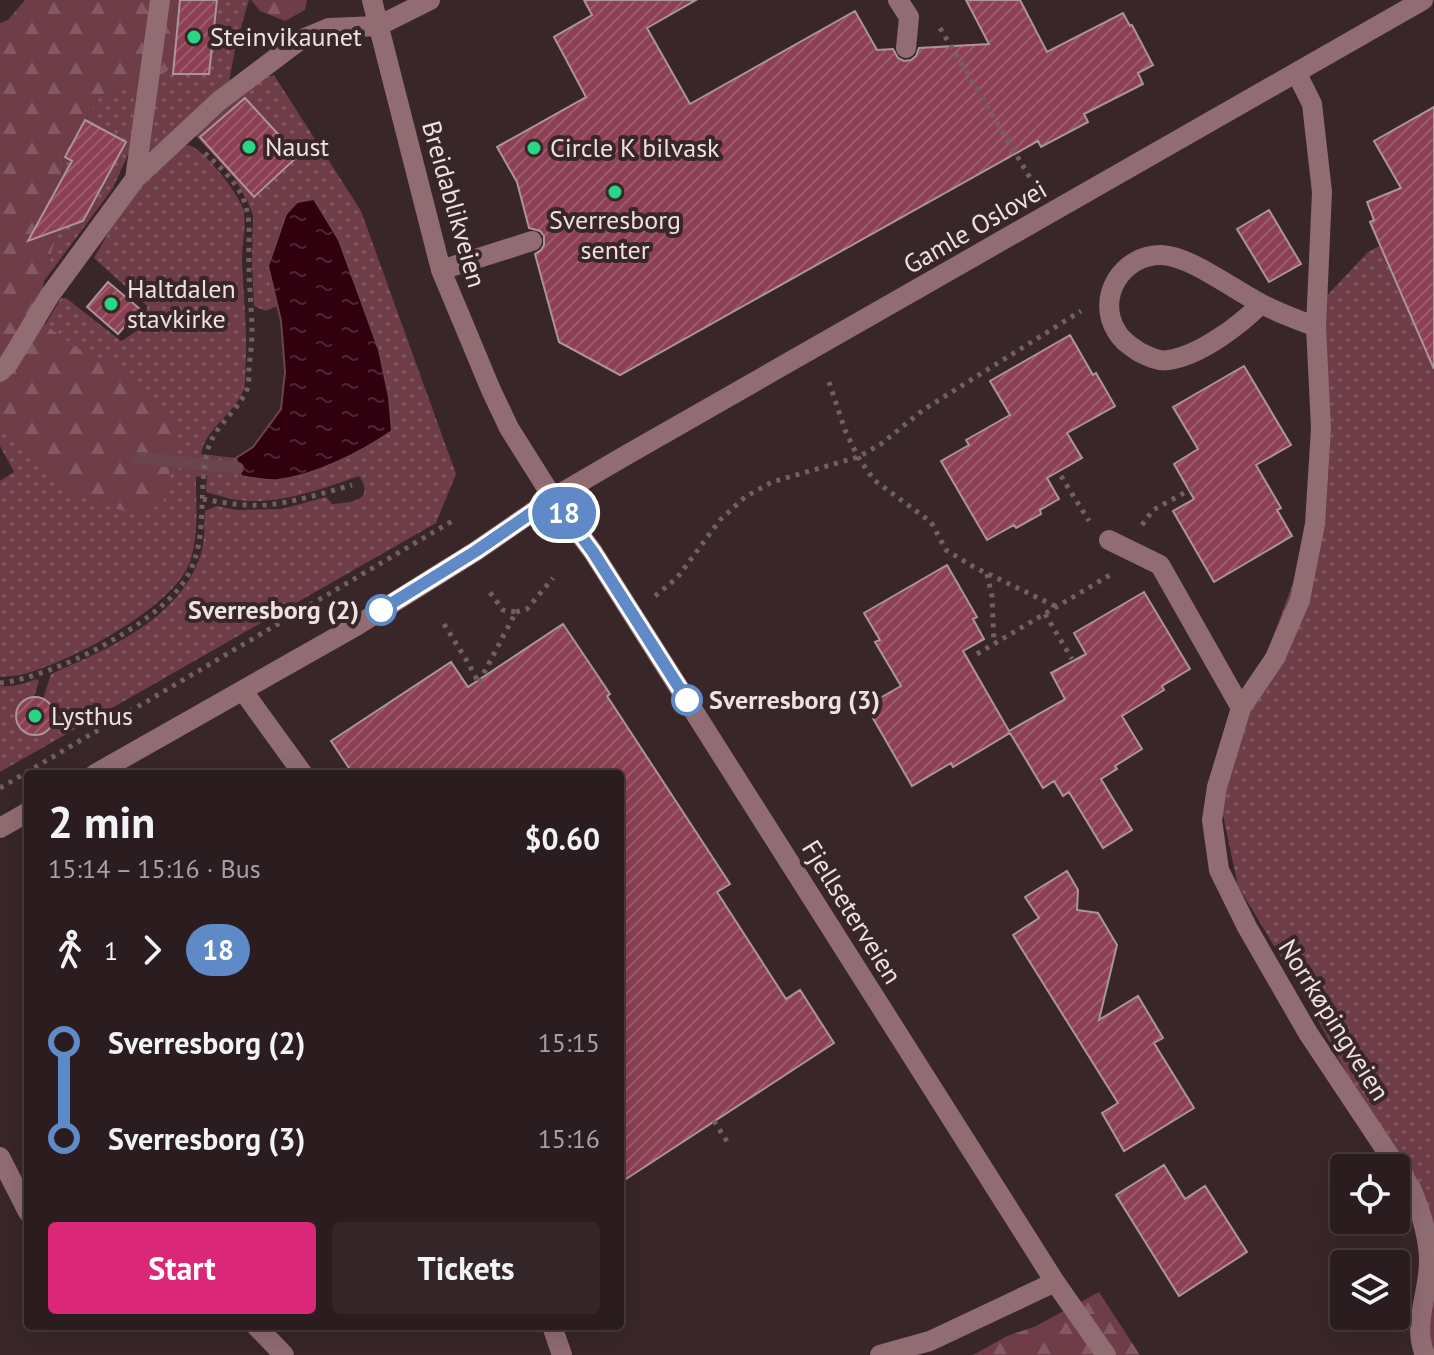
<!DOCTYPE html>
<meta charset="utf-8">
<style>
:root{--surface:#2b1c1f;--page:#332528;--text:#f1f3f6;--muted:#a6a1a4;--line:#473a3d;--accent:#db2777}
body{margin:0;font-family:"PT Sans",sans-serif;background:var(--page);color:var(--text);height:100vh;display:flex;flex-direction:column;font-size:30px;white-space:nowrap}
*{box-sizing:border-box;margin:0}
p{font-size:26px;color:var(--muted)}
.icon{flex:none;width:44px;height:44px;fill:none;stroke:currentColor;stroke-width:2;stroke-linecap:round;stroke-linejoin:round}
.map{position:relative;flex:1;overflow:hidden}
.drawer{position:absolute;left:24px;top:770px;width:600px;height:560px;display:flex;flex-direction:column;background:var(--surface);border-radius:8px;box-shadow:0 8px 32px #0002,0 0 0 2px var(--line)}
.drawer>*{flex:none}
.badge{padding:0 16px;border-radius:26px;font-size:28px;line-height:52px}
.fabs{position:absolute;left:1330px;top:1154px;display:grid;gap:16px}
.fabs a{display:grid;place-items:center;width:80px;height:80px;border-radius:8px;background:var(--surface);box-shadow:0 8px 32px #0002,0 0 0 2px var(--line);font-size:40px}
.map>.badge{position:absolute;translate:-50% -50%;box-shadow:0 0 0 4px #fff}
.legs{display:flex;align-items:center;gap:12px;height:88px;padding:0 24px;font-size:26px}
.legs p{margin-inline-start:auto}
.summary{display:flex;align-items:center;justify-content:space-between;height:136px;padding:0 24px}
h1{font-size:44px;font-weight:800;line-height:60px}
.cta{display:flex;gap:16px;margin-top:auto;padding:16px 24px}
.cta a{flex:1;height:92px;border-radius:8px;background:var(--accent);color:#fff;font-size:32px;font-weight:800;line-height:92px;text-align:center}
.cta a+a{background:var(--page);color:var(--text)}
ul{padding:0 24px;list-style:none}
li{display:flex;align-items:center;gap:28px;height:96px;font-size:30px}
li i{display:grid;place-items:center;width:12px;height:100%;margin:0 10px;background:currentColor}
li i::after{content:'';width:20px;height:20px;margin:-10px;border:6px solid;border-radius:50%;background:var(--surface)}
li p{margin-inline-start:auto}
li:first-child i{background:linear-gradient(#0000 50%,currentColor 0)}
li:last-child i{background:linear-gradient(currentColor 50%,#0000 0)}
.map>svg:first-child{display:block}
</style>
<div class="map">
<svg width="1434" height="1355" viewBox="0 0 1434 1355">
<defs>
<pattern id="grass-dots" width="8" height="8" patternUnits="userSpaceOnUse" patternTransform="scale(2)"><rect width="8" height="8" fill="#6e3d48"/><path d="M2 2h.1M6 6h.1" fill="none" stroke="#835962" stroke-width="1.8" stroke-linecap="round"/></pattern>
<pattern id="forest-firs" width="22" height="20" patternUnits="userSpaceOnUse" patternTransform="scale(2)"><rect width="22" height="20" fill="#6e3d48"/><path d="M5 1l3.5 6h-7zM16 11l3.5 6h-7z" fill="#835962"/></pattern>
<pattern id="water-ripples" width="26" height="14" patternUnits="userSpaceOnUse" patternTransform="scale(2)"><rect width="26" height="14" fill="#31000f"/><path d="M2 4q2-2 4 0t4 0M15 11q2-2 4 0t4 0" fill="none" stroke="#4f2532"/></pattern>
<pattern id="building-hatch" width="6" height="6" patternUnits="userSpaceOnUse" patternTransform="scale(2)"><rect width="6" height="6" fill="#8d4053"/><path d="M-1 1l2-2M0 6l6-6M5 7l2-2" fill="none" stroke="#9d5b6c"/></pattern>
</defs>
<rect width="100%" height="100%" fill="#392629"/>
<path fill="url(#grass-dots)" d="M169,0H249L236,44L229,82L150,152L147,149Z
M274,75L361,211L456,474L436,523L0,772V686C13,687 24,684 36,679L39,681L34,697H31L18,705L15,720L23,732L37,736L50,728L54,713L46,700L43,699L51,674C108,649 180,619 201,554C205,541 204,525 205,511L217,506L237,510L282,509L326,497L332,504C350,503 376,501 359,476C319,490 274,507 231,499C222,497 214,494 206,492L207,475L196,477C196,504 199,536 190,562C173,608 70,662 24,674C17,676 8,676 0,677V481L14,472L0,446V390L42,330L61,298H66L121,341C136,333 146,324 147,306L94,258L118,216L135,193L181,147C188,145 187,144 193,147C208,155 238,193 243,209C247,224 242,243 242,258C243,292 247,324 246,357C245,367 246,378 244,388C238,411 206,427 201,454L236,458L241,476L304,474L365,449L392,431L389,397L379,350L339,240L268,266L277,306L266,311L254,306L252,261L253,215L247,200L235,179L196,136L198,130L257,80Z
M142,85L130,150L113,188L44,281L52,250L61,191L64,153L101,95Z
M1383,244L1434,371V1355H1429L1423,1217L1312,1009L1238,886L1217,787L1315,524L1318,305L1368,252Z"/>
<path fill="url(#forest-firs)" d="M25,0H179L173,65L155,82L101,95L64,153L61,191L63,214L52,250L36,314L51,329L79,349L108,361L136,378L174,421L180,443L170,470L163,503L140,515L106,506L74,494L51,477L14,438L0,420V23L8,20Z
M251,0H307L305,10L285,21L260,11Z
M1099,1292L1140,1355H973L1007,1336L1036,1326Z"/>
<path fill="url(#water-ripples)" stroke="#6a444f" stroke-width="2" d="M314,199L339,240L379,350L389,397L392,431C360,453 316,475 278,480C266,481 252,478 241,476L236,458L253,447L281,409L285,372L281,321L268,266L286,214L297,202Z"/>
<g fill="none" stroke-linecap="round" stroke-linejoin="round">
<path stroke="#6a444f" stroke-width="12" d="M138,458L238,468"/>
</g>
<path fill="url(#building-hatch)" stroke="#ac9498" stroke-width="2" d="M180,0H217L209,74H173Z
M584,0H696L647,28L690,104L855,11L877,50L893,49L898,58L904,61L911,60L916,56L919,48L989,44L966,0H1020L1047,52L1123,13L1130,26L1132,25L1153,65L1138,73L1143,84L1084,114L1088,122L1041,147L1038,141L620,375L559,342L535,254L541,250L544,245V236L540,231L529,228L517,182L497,147L586,97L554,37L592,15Z
M245,98L298,156L254,197L200,137Z
M1434,107V369L1370,222L1374,220L1367,202L1401,188L1374,141Z
M85,120L126,142L83,221L28,241L72,161L65,157Z
M1269,210L1301,264L1269,282L1237,229Z
M108,282L140,309L118,334L87,307Z
M1070,335L1093,375L1096,373L1115,406L1067,433L1082,458L1047,478L1059,499L1040,510L1041,514L1016,528L1014,525L987,540L941,461L969,445L966,440L1010,415L990,381Z
M1244,366L1291,445L1256,465L1281,508L1277,510L1292,536L1214,582L1173,511L1194,499L1174,464L1198,449L1173,407Z
M947,565L977,617L973,619L984,639L963,651L1009,731L1065,699L1051,673L1086,654L1074,633L1144,592L1190,669L1162,686L1164,690L1122,716L1142,749L1115,766L1117,769L1101,779L1132,830L1103,848L1069,792L1063,796L1054,781L1043,788L1010,733L953,767L951,763L912,786L866,706L901,686L875,642L880,640L864,613Z
M563,624L610,694L607,696L730,884L717,892L786,999L800,990L834,1043L620,1183V774H353L331,741L451,662L468,687Z
M16 716a19 19 0 1 1 38 0a19 19 0 1 1-38 0Z
M1067,871L1078,890L1077,910L1098,913L1117,945L1099,1020L1138,996L1163,1038L1154,1043L1194,1108L1124,1151L1102,1113L1118,1103L1013,935L1039,918L1025,897Z
M1164,1165L1185,1199L1205,1186L1247,1252L1179,1296L1116,1195Z"/>
<g fill="none" stroke-linecap="round" stroke-linejoin="round">
<path stroke="#715f62" stroke-width="5" stroke-dasharray="4 6" stroke-linecap="butt" d="M940,28L1032,181
M829,382L845,430L858,457L874,480L931,522L946,550L974,567L1057,607
M1061,476L1089,521
M203,499C223,503 244,506 266,505C295,502 324,493 352,485
M1142,525L1153,510L1193,488
M987,574L992,596L994,643
M655,596L677,578L720,520L745,497L772,482L858,457L881,444L923,410L1081,311
M516,612L527,609L553,578
M1045,614L1072,659
M444,624L467,661L480,685
M977,654L1110,575
M479,682L516,612L503,610L489,591
M0,683C53,677 152,627 183,583C210,545 197,496 207,453C212,428 235,414 246,392C249,386 249,376 249,369C250,357 252,344 252,332C252,310 249,288 249,265C248,249 251,226 247,211C242,186 222,169 205,153
M0,788L454,520
M714,1121L728,1143"/>
<path stroke="#916c73" stroke-width="20" d="M372,0L441,270L491,390L509,428L553,498L593,552L1055,1282L1106,1355
M898,0L909,17L906,48
M1297,74L1312,104L1322,192L1316,327L1321,428L1315,524L1300,600L1275,658L1241,708L1217,787L1212,820L1219,870L1247,927L1308,1033L1411,1188C1421,1212 1429,1236 1429,1262C1429,1293 1412,1324 1425,1355
M135,179L160,0
M441,270L532,241
M1261,304C1239,326 1199,356 1168,360C1159,362 1147,356 1139,352C1131,346 1122,341 1117,332C1095,298 1122,254 1162,255C1190,256 1234,290 1260,303C1277,313 1297,319 1316,327
M0,372L8,364L50,295L135,179L219,101L300,40L329,28L378,26L430,0
M1109,540L1160,565L1241,708
M243,691L303,774
M95,774L356,626L476,551L553,498L623,457L1423,0
M0,828L28,812
M0,1157L28,1212
M256,1326L284,1355
M552,1326L562,1355
M880,1355L930,1341L1055,1282"/>
</g>
<g fill="none" stroke-linecap="round" stroke-linejoin="round">
<g stroke="#fff" stroke-width="18">
<path id="line-1" d="M381,610L476,551L553,498L593,552L687,700"/>
</g>
<use href="#line-1" stroke="#5f8ac7" stroke-width="12"/>
</g>
<g fill="#26d886" stroke="#392629" stroke-width="3">
<circle cx="194" cy="37" r="8"/>
<circle cx="249" cy="147" r="8"/>
<circle cx="534" cy="148" r="8"/>
<circle cx="615" cy="192" r="8"/>
<circle cx="111" cy="304" r="8"/>
<circle cx="35" cy="716" r="8"/>
</g>
<g fill="#fff" stroke="#5f8ac7" stroke-width="4">
<circle cx="381" cy="610" r="14"/>
<circle cx="687" cy="700" r="14"/>
</g>
<g text-anchor="middle" stroke-width="8" stroke-linejoin="round" paint-order="stroke">
<g font-size="26" fill="#eee1e3" stroke="#392629" text-anchor="start">
<text x="210" y="46">Steinvikaunet</text>
<text x="265" y="156">Naust</text>
<text x="550" y="157">Circle K bilvask</text>
<text x="615" y="229" text-anchor="middle">Sverresborg<tspan x="615" dy="30">senter</tspan></text>
<text x="127" y="298">Haltdalen<tspan x="127" dy="30">stavkirke</tspan></text>
<text x="51" y="725">Lysthus</text>
</g>
<g font-size="26" fill="#eee1e3" stroke="#392629">
<text transform="translate(454 204) rotate(74)" y="9">Breidablikveien</text>
<text transform="translate(975 227) rotate(-30)" y="9">Gamle Oslovei</text>
<text transform="translate(852 912) rotate(58)" y="9">Fjellseterveien</text>
<text transform="translate(1334 1020) rotate(58)" y="9">Norrkøpingveien</text>
</g>
<g font-size="26" font-weight="bold" fill="#eee1e3" stroke="#392629" text-anchor="end">
<text x="359" y="619">Sverresborg (2)</text>
<text x="709" y="709" text-anchor="start">Sverresborg (3)</text>
</g>
</g>
</svg>
<div class="fabs">
<a><svg class="icon" aria-label="locate" viewBox="0 0 24 24"><circle cx="12" cy="12" r="6"/><path d="M12 2v4M12 18v4M2 12h4M18 12h4"/></svg></a>
<a><svg class="icon" aria-label="layers" viewBox="0 0 24 24"><path d="M12 4l9 5-9 5-9-5zM3 14l9 5 9-5"/></svg></a>
</div>
<b class="badge" style="left:564px;top:513px;background:#5f8ac7;color:#fff">18</b>
<section class="drawer">
<div class="summary"><div><h1>2 min</h1><p>15:14 – 15:16 · Bus</p></div><b>$0.60</b></div>
<div class="legs"><svg class="icon" aria-label="walk" viewBox="0 0 24 24"><circle cx="13" cy="4" r="2"/><path d="M13 8l-2 6 4 7M11 14l-3 7M7 12l3-4h3l4 4"/></svg>1<svg class="icon" aria-label="forward" viewBox="0 0 24 24"><path d="M9 5l7 7-7 7"/></svg><b class="badge" style="background:#5f8ac7;color:#fff">18</b></div>
<ul>
<li><i style="color:#5f8ac7"></i><b>Sverresborg (2)</b><p>15:15</p></li>
<li><i style="color:#5f8ac7"></i><b>Sverresborg (3)</b><p>15:16</p></li>
</ul>
<div class="cta"><a>Start</a><a>Tickets</a></div>
</section>
</div>
